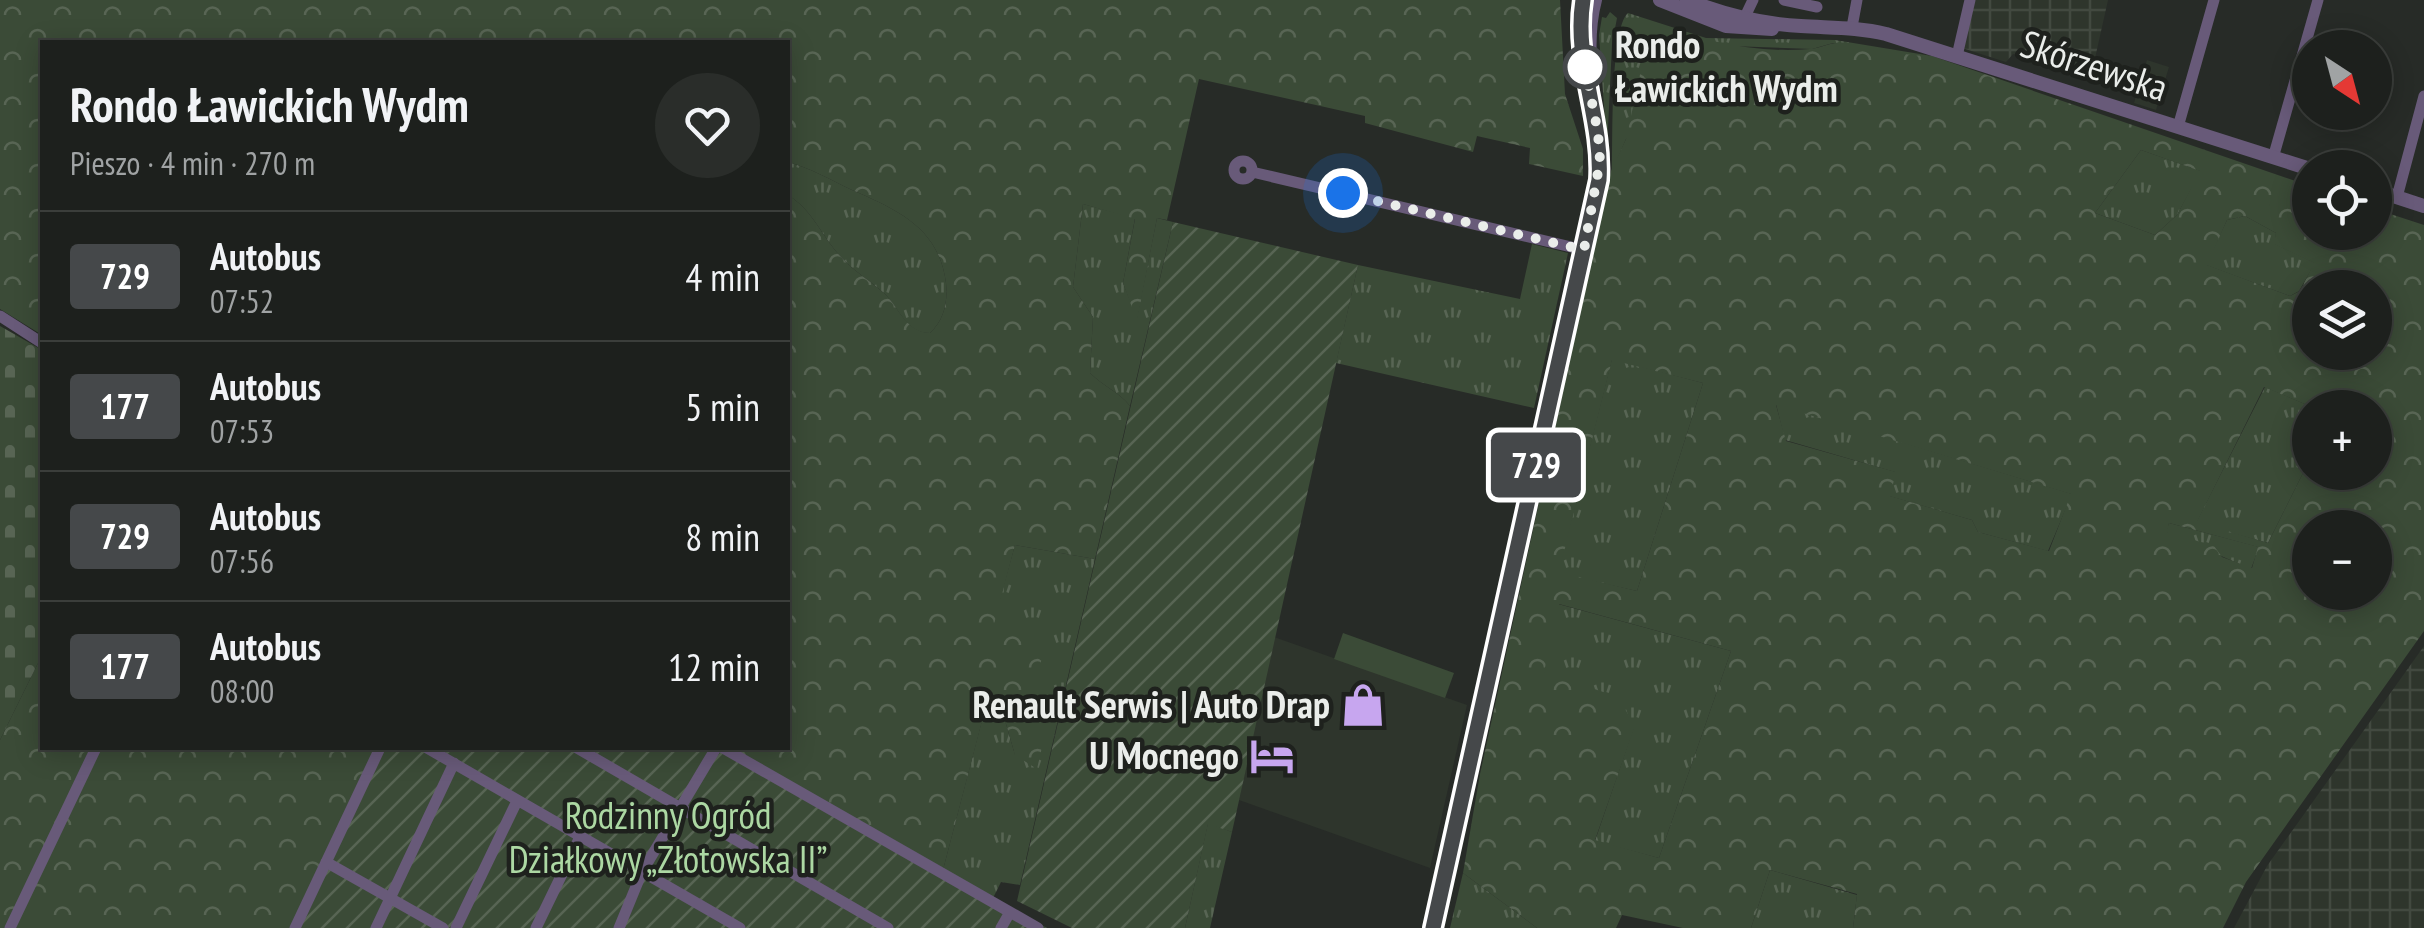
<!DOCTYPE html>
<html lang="pl">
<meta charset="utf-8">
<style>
:root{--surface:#1d201d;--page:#2a2d2a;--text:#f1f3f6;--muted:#a0a3a4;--line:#3b3e3b}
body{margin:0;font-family:"PT Sans Narrow",sans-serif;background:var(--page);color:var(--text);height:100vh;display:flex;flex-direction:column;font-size:38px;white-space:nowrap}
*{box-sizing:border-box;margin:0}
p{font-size:32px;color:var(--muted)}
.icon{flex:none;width:55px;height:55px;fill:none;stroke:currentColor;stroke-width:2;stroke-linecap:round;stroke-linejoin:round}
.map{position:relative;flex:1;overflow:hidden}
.side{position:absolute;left:40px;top:40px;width:750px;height:710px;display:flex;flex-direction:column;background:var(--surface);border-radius:0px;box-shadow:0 5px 25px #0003,0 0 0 2px var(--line)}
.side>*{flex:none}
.badge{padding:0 20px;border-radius:8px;font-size:35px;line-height:65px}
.needle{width:65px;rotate:144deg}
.buttons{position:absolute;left:2292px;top:30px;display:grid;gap:20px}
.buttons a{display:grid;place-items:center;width:100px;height:100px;border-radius:50%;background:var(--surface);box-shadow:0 5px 25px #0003,0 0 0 2px var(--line);font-size:50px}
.you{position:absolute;width:50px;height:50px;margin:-25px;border:8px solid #fff;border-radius:50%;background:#1a73e8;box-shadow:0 0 0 15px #1a73e833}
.map>.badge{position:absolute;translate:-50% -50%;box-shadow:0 0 0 5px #fff}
.round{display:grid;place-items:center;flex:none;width:105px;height:105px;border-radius:52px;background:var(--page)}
.summary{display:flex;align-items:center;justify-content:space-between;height:170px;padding:0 30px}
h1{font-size:48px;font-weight:700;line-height:75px}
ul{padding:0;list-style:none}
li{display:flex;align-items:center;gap:30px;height:130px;padding:0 30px;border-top:2px solid var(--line)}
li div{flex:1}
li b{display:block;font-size:38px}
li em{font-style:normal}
li .badge{min-width:110px;font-weight:700;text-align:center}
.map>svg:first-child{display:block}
</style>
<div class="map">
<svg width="2424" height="928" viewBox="0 0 2424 928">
<defs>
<pattern id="industrial-grid" width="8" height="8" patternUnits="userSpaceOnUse" patternTransform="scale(2.5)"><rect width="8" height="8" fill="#2e352c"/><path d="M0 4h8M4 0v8" fill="none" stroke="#424940"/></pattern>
<pattern id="grass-tufts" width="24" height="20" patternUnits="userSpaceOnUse" patternTransform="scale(2.5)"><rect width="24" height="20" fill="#3b4b37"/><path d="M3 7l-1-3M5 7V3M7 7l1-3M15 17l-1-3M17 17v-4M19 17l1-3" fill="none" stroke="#586554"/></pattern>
<pattern id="forest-crowns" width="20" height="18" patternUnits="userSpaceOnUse" patternTransform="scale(2.5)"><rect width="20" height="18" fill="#3b4b37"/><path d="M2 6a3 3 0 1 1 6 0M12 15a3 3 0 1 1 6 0" fill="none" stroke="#586554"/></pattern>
<pattern id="cemetery-stones" width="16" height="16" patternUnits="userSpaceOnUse" patternTransform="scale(2.5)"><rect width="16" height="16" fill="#3b4b37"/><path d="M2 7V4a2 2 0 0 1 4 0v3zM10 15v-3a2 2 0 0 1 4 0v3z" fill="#586554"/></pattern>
<pattern id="garden-furrows" width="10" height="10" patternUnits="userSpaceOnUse" patternTransform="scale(2.5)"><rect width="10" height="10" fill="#3b4b37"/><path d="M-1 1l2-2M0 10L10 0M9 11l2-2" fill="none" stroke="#586554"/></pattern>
</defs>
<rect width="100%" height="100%" fill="#272b27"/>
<path fill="#2e352c" d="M2147,60L2169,67L2156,110L2134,103Z
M1274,637L1467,705L1430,868L1239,800Z"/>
<path fill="url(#industrial-grid)" d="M1973,0H2108L2091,76L2033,63L2034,55L2026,54L2024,57L2013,54L2006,62L1962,48Z
M2424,646V928H2234L2267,866Z"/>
<path fill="url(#grass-tufts)" d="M1610,12L1617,18L1612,44L1607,149L1599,35L1602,17L1606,18Z
M1628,13L1706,38L1835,40L1932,56L1908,57L1833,43L1812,49L1730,46L1704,41L1626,139L1612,171C1613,143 1610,28 1628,13Z
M2141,150L2201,171L2177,215L2155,235L2095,213Z
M788,162C810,168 831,180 852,190C898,210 939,228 946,283C948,302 944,320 930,333C906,333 900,309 885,294C872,282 856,273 843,259C822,238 814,211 788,195Z
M1083,204L1135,218L1123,283L1137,318L1157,218L1173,222L1130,406C1119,392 1103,386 1090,373L1093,317L1073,287Z
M2245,216L2276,233L2275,244L2315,263L2299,291L2290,296L2206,265L2227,220Z
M1532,244L1568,253L1534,408L1336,363L1358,265L1520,299Z
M1612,359L1703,383L1637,591L1558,573Z
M2265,387L2312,407L2310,459L2268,543L2196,523Z
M1776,404L2072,494L2048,551L1978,532L1972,520L1889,496L1895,472L1785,440Z
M2169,523L2259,547L2251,569L2166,532Z
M1015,545L1095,559L1020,885L1001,882L993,898L943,870L986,705L1002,710L1015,755L992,628Z
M1558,604L1731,651L1659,858L1595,841L1634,727L1543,672Z
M1208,823L1232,832L1210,928H1185Z
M1770,870L1857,895L1853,928H1751Z
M1463,873L1537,928H1450Z"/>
<path fill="url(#forest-crowns)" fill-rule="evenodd" d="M0,0H1560L1565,94L1583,149V176L1529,164L1530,148L1477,136L1473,152L1365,123V116L1199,79L1167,220L1157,218L1137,321L1123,283L1135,219L1083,204L1073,287L1093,317L1090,373C1103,386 1119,392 1130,406L1095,559L1015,545L993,628L1028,635C1057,688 1050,712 1037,769L1015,755L1002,710L986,706L943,870L732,748H788V195C814,211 822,238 843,259C856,273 872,282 885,294C900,309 906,332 930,333C944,320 948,302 946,283C939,228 898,210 852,190C831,180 810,168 788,162V42H42V335L0,309Z
M1651,24C1703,40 1756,54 1810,49C1821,48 1830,42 1840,43C1872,45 1900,57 1932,56L2310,186V232H2375V209L2424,225V631L2246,882L2223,928H1853L1857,894L1770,870L1751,928H1683L1622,915L1616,928H1537L1463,873L1480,774L1611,171L1626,139ZM2141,150L2200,171L2177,215L2155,235L2095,213ZM2245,216L2276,233L2274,244L2314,263L2300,291L2290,296L2207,265L2227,220ZM2310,288H2375V352H2310ZM1612,360L1703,383L1637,591L1559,572ZM2264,387L2312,407L2375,408V472H2310V459L2268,543L2197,522ZM1776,405L2071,494L2049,551L1978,532L1972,520L1890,496L1896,472L1786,441ZM2169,523L2258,547L2252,568L2222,557L2214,546L2167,532ZM2310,528H2375V592H2310ZM1559,604L1731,651L1659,858L1595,840L1635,726L1618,697L1544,672Z
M42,655V748H376L290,928H0V740Z"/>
<path fill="url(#cemetery-stones)" d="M0,326L42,350V655L0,740Z"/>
<path fill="#3b4b37" d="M1343,633L1454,673L1445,698L1334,659Z"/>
<path fill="url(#garden-furrows)" d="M1173,222L1358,265L1232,832L1208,824L1185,928H1072L1017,901Z
M376,748H732L1047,928H290Z"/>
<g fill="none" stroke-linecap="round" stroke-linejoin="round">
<path stroke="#685a79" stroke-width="11" d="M1784,0L1817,7
M1742,23L1753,0
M1852,27L1857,0
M1957,56L1970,0
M2178,127L2214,0
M2273,158L2318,0
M1234 170a9 9 0 1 1 18 0a9 9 0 1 1-18 0Z
M1252,172L1584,250
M2397,197L2424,96
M0,316L42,343
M427,748L740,928
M577,748L888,928
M723,748L1038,928
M326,862L443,928
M10,928L96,748
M295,928L380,748
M376,928L454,763
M456,928L517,801
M536,928L580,837
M619,928L642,872L716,748
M1001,928L1009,914"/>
<path stroke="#685a79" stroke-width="14" d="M1660,0L1726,26L1772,29
M1687,0C1722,14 1762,24 1801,26C1830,28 1857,27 1886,34L2310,169
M1583,54L1580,24L1583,0
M2375,190L2424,206
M1433,928L1597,194C1607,129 1578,64 1595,0"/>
</g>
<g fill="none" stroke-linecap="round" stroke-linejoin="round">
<g stroke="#fff" stroke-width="22">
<path id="line" d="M1433,928L1599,180C1603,119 1573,61 1583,0"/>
</g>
<use href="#line" stroke="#45484a" stroke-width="15"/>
<path stroke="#eaedea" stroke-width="10" stroke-dasharray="0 18" d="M1343,193L1584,250L1600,161L1598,133L1585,67"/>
</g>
<defs>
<g id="shop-bare" transform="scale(3.45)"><path d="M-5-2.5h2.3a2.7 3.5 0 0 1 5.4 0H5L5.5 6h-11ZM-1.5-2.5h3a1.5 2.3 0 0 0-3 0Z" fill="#c7a6ef" stroke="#1e211d" stroke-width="2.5" paint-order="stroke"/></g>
<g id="hotel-bare" transform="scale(3.45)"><path d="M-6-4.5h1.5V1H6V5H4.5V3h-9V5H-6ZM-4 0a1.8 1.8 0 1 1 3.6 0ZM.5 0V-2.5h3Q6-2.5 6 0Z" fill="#c7a6ef" stroke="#1e211d" stroke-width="2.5" paint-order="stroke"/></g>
</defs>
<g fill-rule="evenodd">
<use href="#shop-bare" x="1363" y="705"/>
<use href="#hotel-bare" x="1272" y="756"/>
</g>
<circle fill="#fff" stroke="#45484a" stroke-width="5" cx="1585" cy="67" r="20"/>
<g text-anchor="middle" stroke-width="9" stroke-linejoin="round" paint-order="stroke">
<g font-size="38" font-weight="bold" fill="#eaedea" stroke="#1e211d" text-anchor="start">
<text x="1615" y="58">Rondo<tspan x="1615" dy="44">Ławickich Wydm</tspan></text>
</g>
<g font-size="38" fill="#eaedea" stroke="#1e211d">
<text transform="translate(2094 66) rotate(18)" y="13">Skórzewska</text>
</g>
<g font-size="38" font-weight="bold" fill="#eaedea" stroke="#1e211d" text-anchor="end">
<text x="1330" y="718">Renault Serwis | Auto Drap</text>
<text x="1239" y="769">U Mocnego</text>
</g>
<g font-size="38" fill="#acd8a3" stroke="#1e211d">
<text x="668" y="829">Rodzinny Ogród<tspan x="668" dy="44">Działkowy „Złotowska II”</tspan></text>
</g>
</g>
</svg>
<div class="buttons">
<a><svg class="needle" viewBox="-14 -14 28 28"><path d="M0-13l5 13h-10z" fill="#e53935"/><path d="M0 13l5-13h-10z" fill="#a0a3a4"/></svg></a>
<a><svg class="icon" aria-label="locate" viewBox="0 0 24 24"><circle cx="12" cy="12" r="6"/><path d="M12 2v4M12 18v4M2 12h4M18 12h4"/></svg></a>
<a><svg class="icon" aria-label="layers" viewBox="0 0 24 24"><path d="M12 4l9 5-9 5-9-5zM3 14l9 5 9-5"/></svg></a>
<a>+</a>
<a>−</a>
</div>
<div class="you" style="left:1343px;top:193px"></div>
<b class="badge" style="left:1536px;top:465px;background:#45484a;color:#fff">729</b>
<section class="side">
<div class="summary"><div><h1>Rondo Ławickich Wydm</h1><p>Pieszo · 4 min · 270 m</p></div><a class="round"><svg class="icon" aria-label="heart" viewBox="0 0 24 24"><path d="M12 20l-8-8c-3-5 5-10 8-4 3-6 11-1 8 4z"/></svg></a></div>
<ul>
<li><span class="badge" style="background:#45484a;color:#fff">729</span><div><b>Autobus</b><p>07:52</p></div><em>4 min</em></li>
<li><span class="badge" style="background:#45484a;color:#fff">177</span><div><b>Autobus</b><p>07:53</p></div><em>5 min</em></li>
<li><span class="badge" style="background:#45484a;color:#fff">729</span><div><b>Autobus</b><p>07:56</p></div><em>8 min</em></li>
<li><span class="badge" style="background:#45484a;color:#fff">177</span><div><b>Autobus</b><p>08:00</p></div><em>12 min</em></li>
</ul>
</section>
</div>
